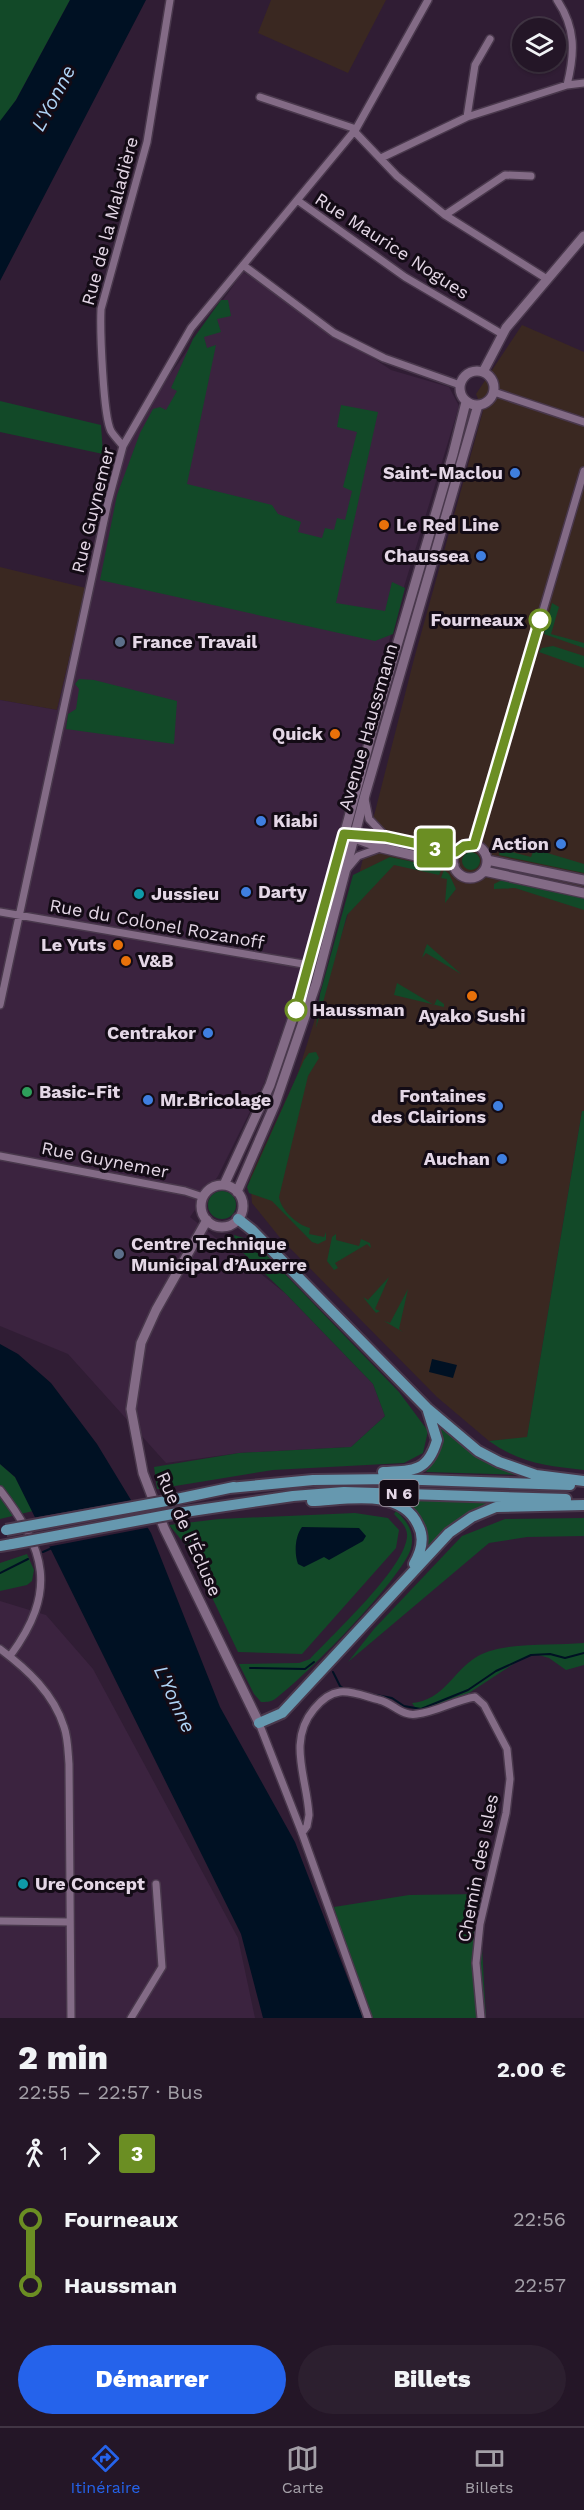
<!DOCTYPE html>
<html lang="fr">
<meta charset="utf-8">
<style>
:root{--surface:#241627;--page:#2c1f2f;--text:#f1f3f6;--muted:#a39fa7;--line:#413544;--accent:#2563eb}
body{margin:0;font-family:"Work Sans",sans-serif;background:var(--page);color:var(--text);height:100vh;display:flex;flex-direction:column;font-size:22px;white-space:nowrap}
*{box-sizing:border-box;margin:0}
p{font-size:20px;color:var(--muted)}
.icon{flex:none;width:33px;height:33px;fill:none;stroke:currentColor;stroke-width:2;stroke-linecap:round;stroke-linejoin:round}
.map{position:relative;height:2018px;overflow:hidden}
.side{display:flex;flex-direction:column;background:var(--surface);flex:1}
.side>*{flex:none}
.badge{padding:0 12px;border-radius:4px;font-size:21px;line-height:39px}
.fabs{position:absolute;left:512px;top:18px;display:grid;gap:12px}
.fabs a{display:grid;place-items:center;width:54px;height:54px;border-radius:50%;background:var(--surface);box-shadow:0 2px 4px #0004,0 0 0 2px var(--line);font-size:30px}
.map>.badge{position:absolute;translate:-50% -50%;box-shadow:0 0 0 3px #fff}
.legs{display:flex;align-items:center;gap:9px;height:66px;padding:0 18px;font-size:20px}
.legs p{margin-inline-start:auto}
.headline{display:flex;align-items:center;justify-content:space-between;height:102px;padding:0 18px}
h1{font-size:33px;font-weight:800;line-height:45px}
.cta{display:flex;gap:12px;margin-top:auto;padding:12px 18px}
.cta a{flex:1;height:69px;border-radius:36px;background:var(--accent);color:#fff;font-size:24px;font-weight:800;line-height:69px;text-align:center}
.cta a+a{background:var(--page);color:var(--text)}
ul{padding:0 18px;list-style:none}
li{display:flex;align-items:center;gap:21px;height:66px;font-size:22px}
li i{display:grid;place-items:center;width:9px;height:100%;margin:0 8px;background:currentColor}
li i::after{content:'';width:15px;height:15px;margin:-8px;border:4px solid;border-radius:50%;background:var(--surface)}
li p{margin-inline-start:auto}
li:first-child i{background:linear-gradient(#0000 50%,currentColor 0)}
li:last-child i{background:linear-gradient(currentColor 50%,#0000 0)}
.tabs{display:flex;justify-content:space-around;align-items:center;height:84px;border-top:2px solid var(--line);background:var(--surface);font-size:16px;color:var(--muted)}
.tabs a{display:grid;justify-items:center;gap:3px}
.tabs .active{color:var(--accent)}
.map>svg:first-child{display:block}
</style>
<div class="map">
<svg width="584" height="2018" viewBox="0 0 584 2018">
<rect width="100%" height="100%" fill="#301d34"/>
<path fill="#3a2821" d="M271,0H386L348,73L258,33Z
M522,325L584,352V1111H582L527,1438L489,1441L437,1397L281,1239L252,1203L250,1178L297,1076L353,898L414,659L483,411L476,394Z
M0,567L86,588L57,710L0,700Z"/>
<path fill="#3b233f" d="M243,272L391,370L449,387L459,406L400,600L302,973L264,1083L218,1176L190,1217L286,1294L373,1384L385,1416L351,1447L239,1453L166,1463L68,1354L0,1326V700L57,710L86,588L133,427Z
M0,1601L46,1615L93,1669L238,1938L255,2018H0Z"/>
<path fill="#124928" d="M0,0H70L16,100L0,125Z
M221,300H228L231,316L217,319L221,332L204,337L207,348L216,345L187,484L272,505L278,514L301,522L298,532L322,538L325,528L334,530L337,518L345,520L352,491L343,487L357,432L337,427L341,405L378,412L336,603L385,611L392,582L405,588L393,634L375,641L100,580L117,495L140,433L153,409L160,407L166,410L177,391L171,388L193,339Z
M0,401L101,425L103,454L0,432Z
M552,603L559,607L551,634L584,643V648L544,634Z
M553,646L584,656V668L539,652L542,648Z
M79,679L94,680L177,701L174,744L66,729L68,714L76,709L79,689L75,684Z
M500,849L531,857L534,849L584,864V873L499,855Z
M462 861a9 9 0 1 1 18 0a9 9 0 1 1-18 0Z
M390,857L442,868L439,875L394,865L347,915L316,1028L320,994L353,875Z
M444,870L449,874L456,889L445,903L447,879L441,878Z
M502,880L584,898V910L515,888L494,889V884Z
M427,944L461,974L426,953L422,958Z
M397,983L434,1005L437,999L444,1004V1007L394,995Z
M316,1052L319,1058L308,1076L279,1197C281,1210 297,1225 310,1228L309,1234L324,1237L326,1232V1240L318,1244L312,1242L272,1201L249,1193L247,1187L304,1060L309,1053Z
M582,1111H584V1470C547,1466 520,1463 489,1441L527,1437Z
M208 1205a14 14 0 1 1 28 0a14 14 0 1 1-28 0Z
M336,1234V1240L359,1246L361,1239L370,1243L371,1248L367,1244L335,1263L338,1268L334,1270L327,1261L332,1237Z
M234,1235L253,1241L399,1392L428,1431L423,1453L404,1463L273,1470L157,1489L154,1467L239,1453L351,1447L385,1416L373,1384L286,1294L236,1246Z
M389,1277L375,1309L380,1311L376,1313L363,1297L368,1300Z
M408,1289L399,1329L403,1332L384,1321L390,1323Z
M440,1425L469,1450L526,1475L426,1472L438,1452Z
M0,1464L15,1477L33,1511L0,1519Z
M405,1499L494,1501L463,1516L423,1553L412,1508Z
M396,1511C407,1521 415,1532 411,1548C403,1578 303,1679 275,1699C271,1702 266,1702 261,1702L254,1694L239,1664L299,1663L310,1659C333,1634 404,1569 407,1537C408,1527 400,1521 394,1514Z
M355,1513L388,1518L399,1530L396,1548L302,1654L238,1652L189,1549L169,1525L219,1519Z
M584,1518V1536L527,1537L489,1543L348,1662L374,1629L462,1536L505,1519Z
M27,1554L34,1570L32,1581L27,1585L0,1591V1563Z
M584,1643V1665L566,1670L549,1658L535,1654L521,1659L469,1693L418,1712L412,1703C445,1700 452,1671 478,1656C506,1641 553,1646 584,1643Z
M479,1894L486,2018H365L334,1907L409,1895Z"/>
<path fill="#001123" d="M70,0H146L0,281V121L16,100Z
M0,1344L18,1354L51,1383L97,1444L151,1533L220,1707L295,1842L363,2018H263L241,1934L15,1477L0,1464Z
M432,1359L457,1365L453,1378L429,1372Z
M302,1527L359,1528L366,1536L363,1541L329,1560L324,1557L304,1567L298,1564C294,1553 295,1536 302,1527Z"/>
<path fill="#301d34" d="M134,1500L151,1527L47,1547L32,1518Z"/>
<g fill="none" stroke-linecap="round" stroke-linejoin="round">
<path stroke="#001123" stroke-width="2" d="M43,1552L54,1547
M0,1573L28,1559
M250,1668L305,1669L314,1662
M333,1672L340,1686L345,1689
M365,1693L392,1698L404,1706L421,1709L468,1690L496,1671L531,1655L550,1654L565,1658L584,1653"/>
<g stroke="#49384c" stroke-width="10">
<path id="street" d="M557,0C576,28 575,53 567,85
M260,97L356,129
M467,117L475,65L490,39
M354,131L397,176L445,215L547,279
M381,158L467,117L567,85L584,83
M297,200L405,277L502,334
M445,215L505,175L531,176
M243,265L334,333L384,358L460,385
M494,392L584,422
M123,446C119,441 114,436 111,431C103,416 100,329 101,309L147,142L170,0
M365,799L369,819L386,837
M474,845L584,471
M347,869L358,856L380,848
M0,912L309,965
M0,1005L108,502L123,446L191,328L356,129L428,0
M0,1156L185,1191L203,1197
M0,1490C46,1550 58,1591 10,1656
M0,1649C27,1669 54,1694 64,1727C68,1738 68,1752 69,1764L71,2018
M259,1723L302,1833L368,2018
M302,1833L307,1826L309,1815C307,1778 287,1741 314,1709C335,1683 350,1692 379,1700C393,1703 402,1717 417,1714C437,1712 455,1700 475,1697L484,1705L507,1749L510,1779L506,1813L480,1924L476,1963L481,2018
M0,1921L70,1922
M131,2018L162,1967L156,1884"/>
</g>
<g stroke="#49384c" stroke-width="12">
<path id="secondary" d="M460 388a17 17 0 1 1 34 0a17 17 0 1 1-34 0Z
M483,372L506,328L584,236
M355,834L386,837L456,852
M349,836L382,848L454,865
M453 861a17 17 0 1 1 34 0a17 17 0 1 1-34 0Z
M487,860L584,880
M484,871L584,893
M224,1185L270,1085L302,991L376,717L453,454L466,402
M201 1206a21 21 0 1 1 42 0a21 21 0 1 1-42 0Z
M237,1192L275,1104L316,984L365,795L478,405
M207,1220L156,1310L141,1343L131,1409L143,1473L164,1528L259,1723"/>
</g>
<g stroke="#49384c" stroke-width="14">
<path id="primary" d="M238,1219L252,1230L427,1408L478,1451L499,1462L536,1475L584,1481
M383,1472C413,1471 428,1472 437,1440L428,1411
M229,1488L313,1480L393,1479L570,1485
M172,1500L234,1487
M312,1501C345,1500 401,1487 418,1525C425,1538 421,1552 414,1564
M178,1513L293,1496L344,1492L566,1499
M0,1546L12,1544
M259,1723L282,1713L449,1533L472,1517L496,1507L584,1505"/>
</g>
<use href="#street" stroke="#836b86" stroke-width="7"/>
<use href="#secondary" stroke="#836b86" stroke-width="9"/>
<use href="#primary" stroke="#6698af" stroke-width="10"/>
<g stroke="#49384c" stroke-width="14" stroke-linecap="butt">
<path id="primary-bridge" d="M6,1530L172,1500
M12,1544L178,1513"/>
</g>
<use href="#primary-bridge" stroke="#6698af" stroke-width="10"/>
</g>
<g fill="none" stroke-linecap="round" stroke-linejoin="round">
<g stroke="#fff" stroke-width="14">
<path id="line-1" d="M296,1010L344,834L386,837L456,852L464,846L474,845L540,620"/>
</g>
<use href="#line-1" stroke="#6b8e23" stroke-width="9"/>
</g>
<g fill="#3f7fe0" stroke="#130b15" stroke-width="2">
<circle cx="515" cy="473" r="6"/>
<circle cx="481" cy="556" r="6"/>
<circle cx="261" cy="821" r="6"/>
<circle cx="561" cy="844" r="6"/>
<circle cx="246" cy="892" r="6"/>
<circle cx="208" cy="1033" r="6"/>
<circle cx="148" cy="1100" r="6"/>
<circle cx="498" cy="1106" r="6"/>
<circle cx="502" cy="1159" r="6"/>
</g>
<g fill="#e8710a" stroke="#130b15" stroke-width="2">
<circle cx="384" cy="525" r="6"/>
<circle cx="335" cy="734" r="6"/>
<circle cx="118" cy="945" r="6"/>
<circle cx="126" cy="961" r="6"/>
<circle cx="472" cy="996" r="6"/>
</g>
<g fill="#fff" stroke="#6b8e23" stroke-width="3">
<circle cx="540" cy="620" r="10"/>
<circle cx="296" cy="1010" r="10"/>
</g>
<g fill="#5c6f8a" stroke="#130b15" stroke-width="2">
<circle cx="120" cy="642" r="6"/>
<circle cx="119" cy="1254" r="6"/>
</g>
<g fill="#0f9aa8" stroke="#130b15" stroke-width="2">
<circle cx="139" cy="894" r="6"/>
<circle cx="23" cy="1884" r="6"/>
</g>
<circle fill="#2e9e5b" stroke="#130b15" stroke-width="2" cx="27" cy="1092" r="6"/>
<g text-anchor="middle" stroke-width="6" stroke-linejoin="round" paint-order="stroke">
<rect fill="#130b15" stroke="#a59aa7" stroke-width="1.5" x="379.5" y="1480" width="39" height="26" rx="4.5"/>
<g font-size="16" font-weight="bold" fill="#e4d7e6">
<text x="399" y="1499">N 6</text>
</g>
<g font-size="18" fill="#e4d7e6" stroke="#130b15">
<text transform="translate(110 221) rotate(-75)" y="6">Rue de la Maladière</text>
<text transform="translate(392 246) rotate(33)" y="6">Rue Maurice Nogues</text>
<text transform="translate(93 510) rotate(-76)" y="6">Rue Guynemer</text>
<text transform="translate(368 727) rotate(-74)" y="6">Avenue Haussmann</text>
<text transform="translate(157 924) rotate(10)" y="6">Rue du Colonel Rozanoff</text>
<text transform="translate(105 1160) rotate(11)" y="6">Rue Guynemer</text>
<text transform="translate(189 1534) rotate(66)" y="6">Rue de l'Écluse</text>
<text transform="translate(478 1868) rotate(-79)" y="6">Chemin des Isles</text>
</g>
<g font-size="18" font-weight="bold" fill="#e4d7e6" stroke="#130b15" text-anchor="start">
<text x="503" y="479" text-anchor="end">Saint-Maclou</text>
<text x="396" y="531">Le Red Line</text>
<text x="469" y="562" text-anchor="end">Chaussea</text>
<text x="132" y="648">France Travail</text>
<text x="323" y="740" text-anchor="end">Quick</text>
<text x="273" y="827">Kiabi</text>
<text x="549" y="850" text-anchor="end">Action</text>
<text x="258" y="898">Darty</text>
<text x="151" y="900">Jussieu</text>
<text x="106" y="951" text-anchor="end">Le Yuts</text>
<text x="138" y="967">V&amp;B</text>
<text x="472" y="1022" text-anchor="middle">Ayako Sushi</text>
<text x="196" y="1039" text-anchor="end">Centrakor</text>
<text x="39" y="1098">Basic-Fit</text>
<text x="486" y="1102" text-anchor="end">Fontaines<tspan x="486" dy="21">des Clairions</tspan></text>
<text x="160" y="1106">Mr.Bricolage</text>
<text x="490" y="1165" text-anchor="end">Auchan</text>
<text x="131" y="1250">Centre Technique<tspan x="131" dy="21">Municipal d’Auxerre</tspan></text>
<text x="35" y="1890">Ure Concept</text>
</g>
<g font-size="18" font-weight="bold" fill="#e4d7e6" stroke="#130b15" text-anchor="end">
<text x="524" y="626">Fourneaux</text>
<text x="312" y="1016" text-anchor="start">Haussman</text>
</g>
<g font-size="20" font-style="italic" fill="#aed2f4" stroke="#130b15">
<text transform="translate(53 98) rotate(-62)" y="7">L'Yonne</text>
<text transform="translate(175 1699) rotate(65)" y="7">L'Yonne</text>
</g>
</g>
</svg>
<div class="fabs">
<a><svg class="icon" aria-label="layers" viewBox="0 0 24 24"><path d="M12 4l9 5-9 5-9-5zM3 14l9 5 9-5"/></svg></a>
</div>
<b class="badge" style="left:435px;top:848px;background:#6b8e23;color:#fff">3</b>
</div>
<section class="side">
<div class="headline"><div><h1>2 min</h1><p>22:55 – 22:57 · Bus</p></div><b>2.00 €</b></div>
<div class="legs"><svg class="icon" aria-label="walk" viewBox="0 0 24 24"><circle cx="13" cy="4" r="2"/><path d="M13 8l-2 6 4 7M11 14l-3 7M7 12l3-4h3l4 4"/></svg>1<svg class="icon" aria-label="forward" viewBox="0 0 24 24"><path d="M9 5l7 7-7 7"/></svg><b class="badge" style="background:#6b8e23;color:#fff">3</b></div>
<ul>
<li><i style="color:#6b8e23"></i><b>Fourneaux</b><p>22:56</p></li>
<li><i style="color:#6b8e23"></i><b>Haussman</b><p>22:57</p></li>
</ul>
<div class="cta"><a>Démarrer</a><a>Billets</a></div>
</section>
<nav class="tabs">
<a class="active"><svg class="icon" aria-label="directions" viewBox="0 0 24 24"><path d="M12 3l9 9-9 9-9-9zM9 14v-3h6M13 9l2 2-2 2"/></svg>Itinéraire</a>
<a><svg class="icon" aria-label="map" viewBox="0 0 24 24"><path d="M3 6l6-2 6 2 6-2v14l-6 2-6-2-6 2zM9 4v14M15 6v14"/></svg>Carte</a>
<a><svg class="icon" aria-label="tickets" viewBox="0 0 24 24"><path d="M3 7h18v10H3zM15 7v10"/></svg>Billets</a>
</nav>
